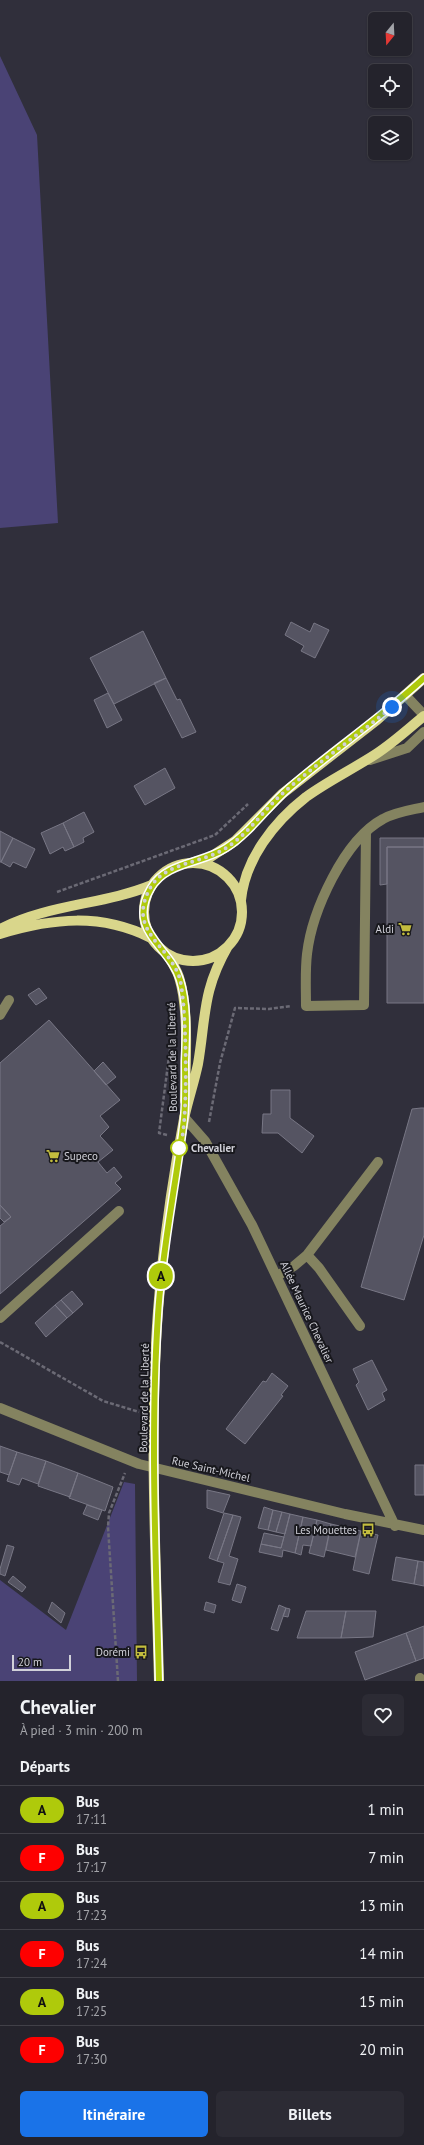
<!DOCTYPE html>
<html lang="fr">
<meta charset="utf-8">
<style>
:root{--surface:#24232c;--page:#2c2b34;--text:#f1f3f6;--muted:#a3a4a9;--line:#414048;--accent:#1a73e8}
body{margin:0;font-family:"PT Sans",sans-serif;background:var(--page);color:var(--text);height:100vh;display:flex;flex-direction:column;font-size:15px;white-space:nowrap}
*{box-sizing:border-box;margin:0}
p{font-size:13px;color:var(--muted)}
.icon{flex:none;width:22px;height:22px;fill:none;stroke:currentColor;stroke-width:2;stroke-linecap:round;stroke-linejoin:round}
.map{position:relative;height:1681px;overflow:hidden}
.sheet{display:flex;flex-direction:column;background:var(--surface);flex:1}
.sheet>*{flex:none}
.badge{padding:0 8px;border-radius:13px;font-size:14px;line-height:26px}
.needle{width:26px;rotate:198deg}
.buttons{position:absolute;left:368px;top:12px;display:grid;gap:8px}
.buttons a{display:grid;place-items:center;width:44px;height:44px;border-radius:6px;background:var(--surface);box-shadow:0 1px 3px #0004,0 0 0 1px var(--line);font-size:20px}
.scale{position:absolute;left:12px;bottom:10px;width:59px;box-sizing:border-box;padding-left:4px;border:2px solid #d1d1d9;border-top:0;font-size:11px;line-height:14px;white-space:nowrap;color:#d1d1d9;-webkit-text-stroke:3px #18181d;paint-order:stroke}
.you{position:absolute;width:20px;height:20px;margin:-10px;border:3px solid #fff;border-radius:50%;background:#1a73e8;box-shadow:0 0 0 6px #1a73e833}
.map>.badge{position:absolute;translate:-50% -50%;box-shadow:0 0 0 2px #fff}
h2{padding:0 20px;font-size:15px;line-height:36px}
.round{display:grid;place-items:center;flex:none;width:42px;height:42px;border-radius:6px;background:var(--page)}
.headline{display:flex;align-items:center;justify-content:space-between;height:68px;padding:0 20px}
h1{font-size:19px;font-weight:700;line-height:30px}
.button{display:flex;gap:8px;margin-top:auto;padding:8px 20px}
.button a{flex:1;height:46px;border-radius:6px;background:var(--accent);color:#fff;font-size:16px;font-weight:700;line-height:46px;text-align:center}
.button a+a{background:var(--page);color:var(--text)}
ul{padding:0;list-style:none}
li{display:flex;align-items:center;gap:12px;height:48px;padding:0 20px;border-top:1px solid var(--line)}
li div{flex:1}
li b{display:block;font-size:15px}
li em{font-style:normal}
li .badge{min-width:44px;font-weight:700;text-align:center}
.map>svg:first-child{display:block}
</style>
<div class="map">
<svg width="424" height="1681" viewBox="0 0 424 1681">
<rect width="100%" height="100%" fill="#302f3b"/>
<path fill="#4a4375" d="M0,56L37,135L58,523L0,528Z
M124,1482L135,1484L137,1681H0V1580L66,1630Z"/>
<path fill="#555462" stroke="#787785" d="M291,622L310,632L314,623L329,630L315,658L301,651L304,646L285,635Z
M143,631L166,678L114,704L90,658Z
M166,678L177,700L180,699L196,732L182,738L154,683Z
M108,693L122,720L107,728L94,700Z
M165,768L175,788L145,805L134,786Z
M84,812L94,832L83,838L84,842L74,847L63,823Z
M63,823L74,847L65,851L63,847L50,854L41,833Z
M0,831L13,838L1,862H0Z
M13,838L35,849L26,868L13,862L10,867L1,862Z
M380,838H424V847H387V884L380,885Z
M387,847H424V1003H387Z
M39,988L47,998L36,1005L28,995Z
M49,1020L120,1100L100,1116L109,1127L100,1136L113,1150L98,1162L107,1173L114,1167L122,1177L115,1183L121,1189L0,1294V1226L11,1217L0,1205V1063Z
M103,1062L116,1077L106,1085L94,1071Z
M271,1090H290V1118L314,1136L302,1153L278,1133H262L263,1114H271Z
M421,1108H424V1235L404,1300L361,1287L412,1109Z
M0,1205L11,1217L4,1222L0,1218Z
M72,1291L83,1304L73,1313L61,1300Z
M61,1300L73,1313L67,1318L55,1305Z
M55,1305L67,1318L46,1337L35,1323Z
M372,1360L387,1390L382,1393L385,1400L368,1410L356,1385L359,1382L353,1369Z
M272,1373L288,1386L281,1395L283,1396L245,1444L226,1429L263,1381L266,1382Z
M0,1446L17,1452L9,1475L0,1472Z
M17,1452L46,1461L38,1484L22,1478L19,1485L7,1481Z
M46,1461L78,1473L70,1497L38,1486Z
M415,1465H424V1495H415Z
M78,1473L113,1487L105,1511L69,1498Z
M207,1490L230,1495L223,1513L207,1508Z
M87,1505L102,1510L98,1520L83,1514Z
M264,1507L273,1510L268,1530L258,1528Z
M273,1510L282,1512L276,1532L268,1530Z
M282,1512L290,1514L285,1534L276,1532Z
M224,1513L233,1515L217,1561L209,1558Z
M290,1514L303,1517L295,1553L283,1550L282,1557L259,1552L261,1544L281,1548Z
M233,1515L241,1517L229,1556L238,1559L230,1585L218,1582L224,1563L217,1561Z
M303,1517L317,1520L311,1546L303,1545L301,1555L295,1553Z
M317,1520L331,1524L324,1557L309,1553Z
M331,1524L361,1531L355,1557L326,1550Z
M361,1531L378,1535L369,1574L353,1570Z
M264,1533L284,1537L281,1548L261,1544Z
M7,1545L14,1547L5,1576L0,1574V1569Z
M396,1557L418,1561L414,1584L392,1580Z
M418,1561L424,1562V1586L414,1584Z
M13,1576L26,1587L22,1592L8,1582Z
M237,1584L246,1587L241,1603L232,1600Z
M52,1602L65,1613L61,1623L48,1612Z
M206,1602L216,1605L214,1613L204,1610Z
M279,1605L286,1608L278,1631L271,1629Z
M286,1608L290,1609L288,1617L283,1616Z
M306,1611H346L341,1638H297Z
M346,1611H376L373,1637L341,1638Z
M424,1626V1658L416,1661L406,1633Z
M406,1633L416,1661L365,1680L355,1652Z"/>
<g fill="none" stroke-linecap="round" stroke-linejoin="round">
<path stroke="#6b6a75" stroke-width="2.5" stroke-dasharray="4 2" stroke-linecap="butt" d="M57,892L215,835L248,804
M209,1122L220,1063L235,1008L269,1009L291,1006
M167,1135L159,1133L170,1049
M0,1342L103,1401L139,1412
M118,1681L108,1527L109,1513L125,1473"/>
<path stroke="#848360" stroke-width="10" d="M405,695L424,715
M370,760L407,748L424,732
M366,832L364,1005L306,1006C306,988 305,971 307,954C312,911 344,840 383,819C395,812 411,810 424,807
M0,1015L9,1000
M184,1117L205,1141L252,1225L395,1526
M307,1255L319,1268L360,1326
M277,1276L294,1266L307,1255L378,1162
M0,1318L119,1211
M0,1408L139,1464L345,1514L424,1530
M420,1681V1678"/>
<path stroke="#d9d68b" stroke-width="10" d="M194,862L209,858L235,841L282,794L377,720L424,678
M144 912a49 49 0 1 1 98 0a49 49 0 1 1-98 0Z
M241,900C245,859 274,822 306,797C328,781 353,769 376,754C393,743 408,729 424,716
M0,929C48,904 103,905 152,885
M0,934C53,918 101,913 151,938
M166,953C171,961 176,968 179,977C190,1012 185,1065 185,1101
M159,1681C156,1558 149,1434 158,1311C163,1247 172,1182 184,1119C188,1100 194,1083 198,1064C206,1017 202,991 228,946"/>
</g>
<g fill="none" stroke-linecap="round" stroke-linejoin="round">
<g stroke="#fff" stroke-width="9">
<path id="line" d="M159,1681C156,1559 150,1436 158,1315C162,1249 176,1185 184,1119C186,1100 185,1080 185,1061C186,1035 188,1005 180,980C170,946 126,931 151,888C166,862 201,864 226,848C250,833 267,807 289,788C333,750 381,718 424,678"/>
</g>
<use href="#line" stroke="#afca0b" stroke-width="6"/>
<path stroke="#d1d1d9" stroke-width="4" stroke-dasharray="0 7.2" d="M179,1148C189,1135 187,998 179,976C167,943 127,931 150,888C165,862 201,864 226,848C248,834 263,811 282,794C317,763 356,737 392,707"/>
</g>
<defs>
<g id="supermarket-bare" transform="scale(1.08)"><path d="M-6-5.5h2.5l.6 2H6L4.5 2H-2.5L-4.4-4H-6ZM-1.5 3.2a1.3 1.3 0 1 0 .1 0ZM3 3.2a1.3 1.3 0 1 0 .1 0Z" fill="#c3bd3e" stroke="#18181d" stroke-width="2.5" paint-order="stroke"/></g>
<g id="bus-bare" transform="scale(1.08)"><path d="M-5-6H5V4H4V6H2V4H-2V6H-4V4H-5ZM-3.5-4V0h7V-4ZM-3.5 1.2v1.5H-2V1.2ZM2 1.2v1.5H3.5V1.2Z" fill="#c3bd3e" stroke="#18181d" stroke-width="2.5" paint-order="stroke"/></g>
</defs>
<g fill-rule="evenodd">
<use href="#supermarket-bare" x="405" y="929"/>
<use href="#supermarket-bare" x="53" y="1156"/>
<use href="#bus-bare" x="368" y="1530"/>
<use href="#bus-bare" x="141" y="1652"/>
</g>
<circle fill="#fff" stroke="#afca0b" stroke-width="2" cx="179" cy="1148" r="8"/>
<g text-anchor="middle" stroke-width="4" stroke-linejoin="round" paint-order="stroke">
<g font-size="11" fill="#d1d1d9" stroke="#18181d" text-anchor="end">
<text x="394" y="933">Aldi</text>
<text x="64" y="1160" text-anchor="start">Supeco</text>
<text x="357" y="1534">Les Mouettes</text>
<text x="130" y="1656">Dorémi</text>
</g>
<g font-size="11" fill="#d1d1d9" stroke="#18181d">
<text transform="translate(172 1057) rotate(-91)" y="4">Boulevard de la Liberté</text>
<text transform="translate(307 1312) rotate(65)" y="4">Allée Maurice Chevalier</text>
<text transform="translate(144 1398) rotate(-89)" y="4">Boulevard de la Liberté</text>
<text transform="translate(211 1469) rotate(13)" y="4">Rue Saint-Michel</text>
</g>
<g font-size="11" font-weight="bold" fill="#d1d1d9" stroke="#18181d" text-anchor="start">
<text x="191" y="1152">Chevalier</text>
</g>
</g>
</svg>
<div class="buttons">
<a><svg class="needle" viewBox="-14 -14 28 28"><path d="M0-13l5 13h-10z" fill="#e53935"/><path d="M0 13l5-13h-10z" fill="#a3a4a9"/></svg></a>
<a><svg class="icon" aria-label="locate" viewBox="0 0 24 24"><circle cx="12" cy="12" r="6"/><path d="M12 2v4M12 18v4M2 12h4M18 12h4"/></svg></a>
<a><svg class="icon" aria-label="layers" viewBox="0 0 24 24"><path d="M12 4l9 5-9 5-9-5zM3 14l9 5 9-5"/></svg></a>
</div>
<div class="scale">20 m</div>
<div class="you" style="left:392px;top:707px"></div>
<b class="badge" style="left:161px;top:1276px;background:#afca0b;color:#111">A</b>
</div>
<section class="sheet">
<div class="headline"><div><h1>Chevalier</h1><p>À pied · 3 min · 200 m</p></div><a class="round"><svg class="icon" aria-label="heart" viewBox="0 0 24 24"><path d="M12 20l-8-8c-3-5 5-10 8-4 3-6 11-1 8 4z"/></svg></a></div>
<h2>Départs</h2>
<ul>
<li><span class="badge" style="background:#afca0b;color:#111">A</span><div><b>Bus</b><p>17:11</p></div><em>1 min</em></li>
<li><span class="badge" style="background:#fe0000;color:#fff">F</span><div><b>Bus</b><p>17:17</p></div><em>7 min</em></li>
<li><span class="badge" style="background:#afca0b;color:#111">A</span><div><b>Bus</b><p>17:23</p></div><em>13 min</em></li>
<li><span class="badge" style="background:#fe0000;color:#fff">F</span><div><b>Bus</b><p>17:24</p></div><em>14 min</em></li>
<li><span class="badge" style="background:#afca0b;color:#111">A</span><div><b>Bus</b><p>17:25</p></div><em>15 min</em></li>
<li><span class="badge" style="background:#fe0000;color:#fff">F</span><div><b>Bus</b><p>17:30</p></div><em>20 min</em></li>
</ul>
<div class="button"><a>Itinéraire</a><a>Billets</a></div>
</section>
